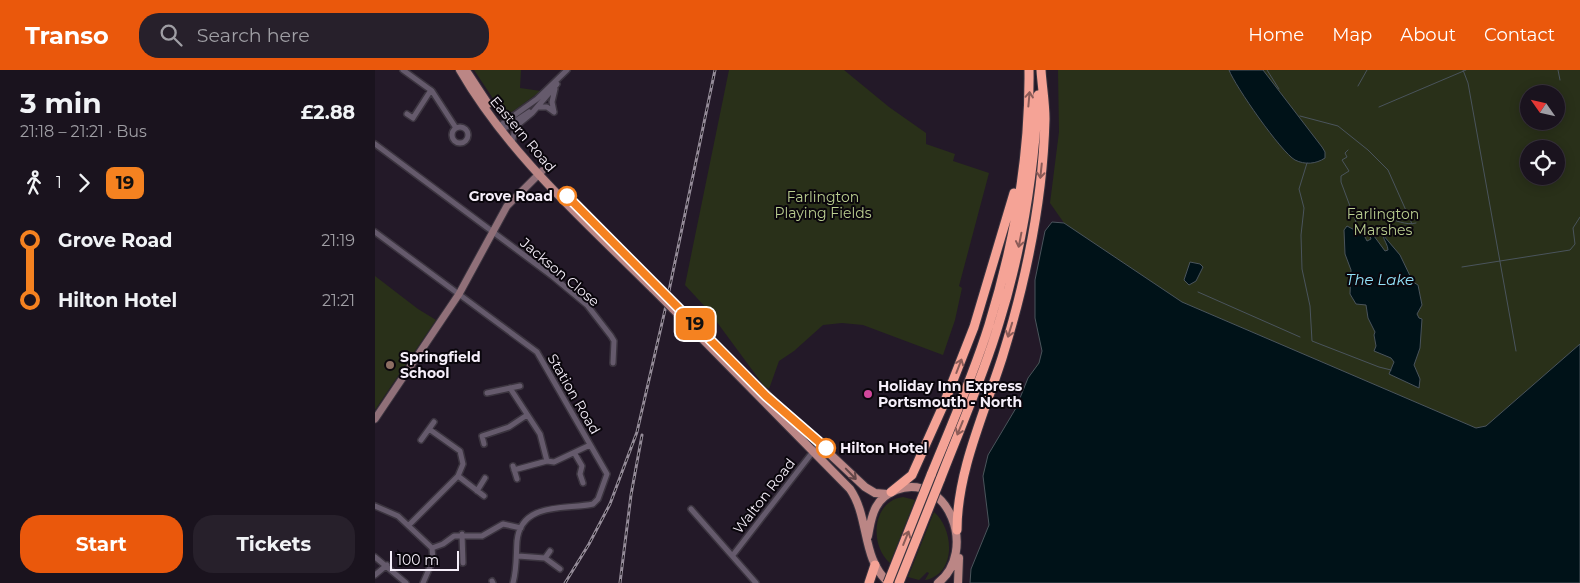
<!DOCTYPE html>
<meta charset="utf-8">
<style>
:root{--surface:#1a131e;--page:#27202b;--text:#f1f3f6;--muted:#9f9ea4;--line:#38323c;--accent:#ea580c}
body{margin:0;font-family:Montserrat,sans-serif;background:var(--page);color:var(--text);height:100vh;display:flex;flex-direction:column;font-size:19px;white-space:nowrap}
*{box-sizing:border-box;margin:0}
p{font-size:16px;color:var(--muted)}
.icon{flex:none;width:28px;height:28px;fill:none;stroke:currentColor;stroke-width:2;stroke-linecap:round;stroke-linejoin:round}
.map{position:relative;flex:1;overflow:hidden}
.drawer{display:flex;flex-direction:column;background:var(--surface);width:375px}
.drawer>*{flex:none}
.badge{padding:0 10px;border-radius:8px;font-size:18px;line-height:32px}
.needle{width:32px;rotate:304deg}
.tools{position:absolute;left:1145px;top:15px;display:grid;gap:10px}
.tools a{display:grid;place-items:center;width:45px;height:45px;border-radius:50%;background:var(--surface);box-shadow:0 2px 12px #0003,0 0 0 1px var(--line);font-size:25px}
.scale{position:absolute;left:15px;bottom:12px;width:69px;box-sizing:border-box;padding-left:5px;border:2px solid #f5eef9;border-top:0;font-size:14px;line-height:18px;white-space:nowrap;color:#f5eef9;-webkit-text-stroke:4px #0a060c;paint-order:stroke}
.map>.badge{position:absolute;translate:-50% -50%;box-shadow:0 0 0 2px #fff}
.legs{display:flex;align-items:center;gap:8px;height:55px;padding:0 20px;font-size:16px}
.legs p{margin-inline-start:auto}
.overview{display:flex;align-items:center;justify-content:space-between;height:85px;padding:0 20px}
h1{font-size:28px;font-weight:700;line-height:38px}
.action{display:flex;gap:10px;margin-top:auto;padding:10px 20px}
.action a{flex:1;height:58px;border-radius:20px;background:var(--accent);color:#fff;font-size:20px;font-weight:700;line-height:58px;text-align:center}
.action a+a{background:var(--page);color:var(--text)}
ul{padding:0 20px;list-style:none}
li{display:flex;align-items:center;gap:18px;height:60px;font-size:19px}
li i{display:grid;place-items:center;width:8px;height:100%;margin:0 6px;background:currentColor}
li i::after{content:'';width:12px;height:12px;margin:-6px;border:4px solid;border-radius:50%;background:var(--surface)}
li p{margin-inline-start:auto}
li:first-child i{background:linear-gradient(#0000 50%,currentColor 0)}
li:last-child i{background:linear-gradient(currentColor 50%,#0000 0)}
header{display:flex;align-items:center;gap:30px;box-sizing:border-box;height:70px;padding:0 25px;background:var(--accent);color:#fff}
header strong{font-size:24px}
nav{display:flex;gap:28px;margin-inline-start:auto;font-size:18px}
.search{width:350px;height:45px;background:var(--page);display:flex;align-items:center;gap:12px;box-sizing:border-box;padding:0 18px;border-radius:20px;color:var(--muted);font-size:19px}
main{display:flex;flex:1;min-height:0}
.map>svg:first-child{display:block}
</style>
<header>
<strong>Transo</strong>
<div class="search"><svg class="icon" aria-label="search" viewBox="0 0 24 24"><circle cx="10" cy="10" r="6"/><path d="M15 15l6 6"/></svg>Search here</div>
<nav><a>Home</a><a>Map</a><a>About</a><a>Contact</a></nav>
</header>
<main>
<section class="drawer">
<div class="overview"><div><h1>3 min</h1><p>21:18 – 21:21 · Bus</p></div><b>£2.88</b></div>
<div class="legs"><svg class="icon" aria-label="walk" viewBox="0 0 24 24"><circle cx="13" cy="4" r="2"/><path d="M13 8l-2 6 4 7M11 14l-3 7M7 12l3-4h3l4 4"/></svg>1<svg class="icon" aria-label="forward" viewBox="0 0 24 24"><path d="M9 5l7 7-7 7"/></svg><b class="badge" style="background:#f58220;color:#111">19</b></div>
<ul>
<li><i style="color:#f58220"></i><b>Grove Road</b><p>21:19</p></li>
<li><i style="color:#f58220"></i><b>Hilton Hotel</b><p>21:21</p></li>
</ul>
<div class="action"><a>Start</a><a>Tickets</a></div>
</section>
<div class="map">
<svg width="1205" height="513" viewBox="0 0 1205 513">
<rect width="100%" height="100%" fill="#231928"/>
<path fill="#293019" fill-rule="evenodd" d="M99,0H146L145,18L166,21L137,42L125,39Z
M354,0H469L514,37L551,63V74L580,84L578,91L614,103L584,216L587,218L580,250L568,285L488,255L467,253L448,255L419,281L404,291L394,319L389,316L333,240L310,215Z
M683,0H1205V513H595L596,499L614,455L608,403L615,382L641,338L653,308L664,292L667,281L660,248L662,227L680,157L689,153L675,133L684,62ZM1154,24H1181V51H1154ZM1154,79H1181V106H1154Z
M0,206L43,239L61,250L0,340Z
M528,427L540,430L515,493C494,475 497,431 528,427Z
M559,442C579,459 582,504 550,510L554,503L552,502L544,510L533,507Z"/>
<path fill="#001218" stroke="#4a545c" d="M854,0H888L947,77L950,82V88C941,94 930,95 920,90C906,82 860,16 854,0Z
M677,152L689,153L807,232L1101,358L1111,356L1205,274V513H595L596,499L614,455L608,406L613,385L641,338L653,308L664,293L667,281L660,248V210L670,161Z
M972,156L989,165L992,171L996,169L995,166H999L1010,181L1013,180C1013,175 1009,171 1008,165L1025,185L1038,212L1043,215L1047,235L1042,244L1044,248L1047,249L1045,278L1039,295L1045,309L1044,318L1014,304L1019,292L1016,288L999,281L1001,276L999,265L1000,262L993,248L991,235L981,234L975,224L976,200L970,184L969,160Z
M815,192L825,194L828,197L821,211L814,215L809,210Z"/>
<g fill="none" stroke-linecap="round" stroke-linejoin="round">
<path stroke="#4a545c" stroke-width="1" d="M892,0L904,19
M1088,0L1093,13L1141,281
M1183,0L1185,10
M983,16L992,0
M1004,37L1091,0
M925,46L963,56L993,80L1013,100L1037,154
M973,80L970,83L972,87L967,90L974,101L966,106V112L985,163
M932,93L924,119L929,138L926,165L927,199L935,236L937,271L1004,297L1016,300
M1010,149C1021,149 1030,156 1041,153
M1087,197L1195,180L1200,174L1198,158L1205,147
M823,222L925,267"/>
<g stroke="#3b343f" stroke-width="8">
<path id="street" d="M28,0L57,21L81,58
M163,37H172L179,42
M179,42L177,32L180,19
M32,44L38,48L56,20
M77 65a8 8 0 1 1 16 0a8 8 0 1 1-16 0Z
M125,59L127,54L162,29L192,0
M125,59L130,58L154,42
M138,69L140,57L157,43L182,14
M0,74L177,206L212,235L236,266L239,271L238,293
M0,162L162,282L232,404L223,429L218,434C192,440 146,431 142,471C141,485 142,498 138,513
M135,318L165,364L172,391
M112,323L145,316
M46,370L59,352
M109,374L107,366L134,357L152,345
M200,384L207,396L205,404L208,413
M138,396L142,409
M139,400L172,391L179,392L215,375
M83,406L109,426
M102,421L110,408
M0,436L23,446L57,478L58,490L48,513
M316,439L381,513
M34,455L83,406L88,394L85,381L54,359
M87,464L88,493
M57,478L68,474L79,466H107L128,454L146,458
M358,485L440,379
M143,486L170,488L185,499
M0,487L31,513
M170,488L175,481
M0,505L12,495
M117,511L118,513"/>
</g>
<g stroke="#3b343f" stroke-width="9">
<path id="secondary" d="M0,349L84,224L132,136L167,101"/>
</g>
<g stroke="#3b343f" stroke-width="10">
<path id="primary" d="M85,0C134,85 209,150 278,219
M92,2L113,34
M211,145L281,214
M300,233L330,264
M297,238L475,419C495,448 486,489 514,513
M359,294L490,417L500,423L512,424
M493,466C495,456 496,446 501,437C506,428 512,424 521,420C574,401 603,482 563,513
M583,513L584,488"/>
</g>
<g stroke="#3b343f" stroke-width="11">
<path id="highway" d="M556,405C576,356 598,306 614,255C639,174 655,85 654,0
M565,410C585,358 608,307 624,253C647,179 659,102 663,25
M516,422L537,405L568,336L599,257L639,123
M582,460C582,402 609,344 627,288C651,211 668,130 670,49C670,33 667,16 666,0
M494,513L500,495"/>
</g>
<use href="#street" stroke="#655a6c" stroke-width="5"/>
<use href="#secondary" stroke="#907079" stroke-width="7"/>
<use href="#primary" stroke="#bb8685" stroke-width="8"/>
<use href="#highway" stroke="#f5a396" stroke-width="9"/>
<g stroke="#948b98" stroke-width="3">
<path id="rail" d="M190,513L214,474L235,434L262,362L290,240L340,0
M245,513L256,425L267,365"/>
</g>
<use href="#rail" stroke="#0a060c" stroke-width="1" stroke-dasharray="4" stroke-linecap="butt"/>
<g stroke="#3b343f" stroke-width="10" stroke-linecap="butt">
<path id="primary-bridge" d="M281,214L300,233
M278,219L297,238"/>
</g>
<g stroke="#3b343f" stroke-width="11" stroke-linecap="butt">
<path id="highway-bridge" d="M513,513L556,405
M524,513L565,410"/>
</g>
<use href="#primary-bridge" stroke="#bb8685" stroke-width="8"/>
<use href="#highway-bridge" stroke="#f5a396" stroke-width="9"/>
</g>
<defs><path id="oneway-shaft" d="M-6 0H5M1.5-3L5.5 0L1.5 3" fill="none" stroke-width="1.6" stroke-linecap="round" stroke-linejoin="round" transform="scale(1.25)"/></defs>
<g stroke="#8b5c58">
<use href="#oneway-shaft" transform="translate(654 29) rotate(-85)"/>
<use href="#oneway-shaft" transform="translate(666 101) rotate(96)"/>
<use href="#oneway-shaft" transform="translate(645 170) rotate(101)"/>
<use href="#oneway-shaft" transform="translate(635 260) rotate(107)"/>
<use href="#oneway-shaft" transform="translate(584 296) rotate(-69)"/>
<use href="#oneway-shaft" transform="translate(585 358) rotate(112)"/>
<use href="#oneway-shaft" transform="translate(531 468) rotate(-68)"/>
</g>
<use stroke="#624648" href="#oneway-shaft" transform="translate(476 404) rotate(46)"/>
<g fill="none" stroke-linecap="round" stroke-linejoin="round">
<g stroke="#fff" stroke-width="11">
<path id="line-1" d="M192,126L391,326L451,378"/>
</g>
<use href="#line-1" stroke="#f58220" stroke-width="8"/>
</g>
<g fill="#fff" stroke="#f58220" stroke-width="2.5">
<circle cx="192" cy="126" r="9"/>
<circle cx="451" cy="378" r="9"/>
</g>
<circle fill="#8d6e63" stroke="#0a060c" stroke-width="2" cx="15" cy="295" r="5"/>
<circle fill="#d1479c" stroke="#0a060c" stroke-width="2" cx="493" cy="324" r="5"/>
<g text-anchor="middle" stroke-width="4" stroke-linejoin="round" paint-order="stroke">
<g font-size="14" fill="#f5eef9" stroke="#0a060c">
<text transform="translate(148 64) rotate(50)" y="5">Eastern Road</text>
<text transform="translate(185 202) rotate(40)" y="5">Jackson Close</text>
<text transform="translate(199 324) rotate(60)" y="5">Station Road</text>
<text transform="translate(389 426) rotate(-52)" y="5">Walton Road</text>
</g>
<g font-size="14" font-weight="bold" fill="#f5eef9" stroke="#0a060c" text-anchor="end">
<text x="178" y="131">Grove Road</text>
<text x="465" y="383" text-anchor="start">Hilton Hotel</text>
</g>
<g font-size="14" fill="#bace90" stroke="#0a060c">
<text x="448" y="132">Farlington<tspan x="448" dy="16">Playing Fields</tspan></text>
<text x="1008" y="149">Farlington<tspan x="1008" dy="16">Marshes</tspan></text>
</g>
<g font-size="14" font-weight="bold" fill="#f5eef9" stroke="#0a060c" text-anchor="start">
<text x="25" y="292">Springfield<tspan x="25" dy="16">School</tspan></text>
<text x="503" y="321">Holiday Inn Express<tspan x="503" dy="16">Portsmouth - North</tspan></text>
</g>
<g font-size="15" font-style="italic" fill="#93e3fa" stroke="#0a060c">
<text x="1005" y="215">The Lake</text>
</g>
</g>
</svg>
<div class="tools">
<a><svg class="needle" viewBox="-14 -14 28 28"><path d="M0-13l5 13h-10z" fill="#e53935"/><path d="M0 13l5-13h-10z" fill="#9f9ea4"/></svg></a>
<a><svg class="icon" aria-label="locate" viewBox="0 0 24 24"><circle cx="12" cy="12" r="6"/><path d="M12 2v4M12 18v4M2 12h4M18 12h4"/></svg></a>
</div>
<div class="scale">100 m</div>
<b class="badge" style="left:320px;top:254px;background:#f58220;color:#111">19</b>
</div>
</main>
